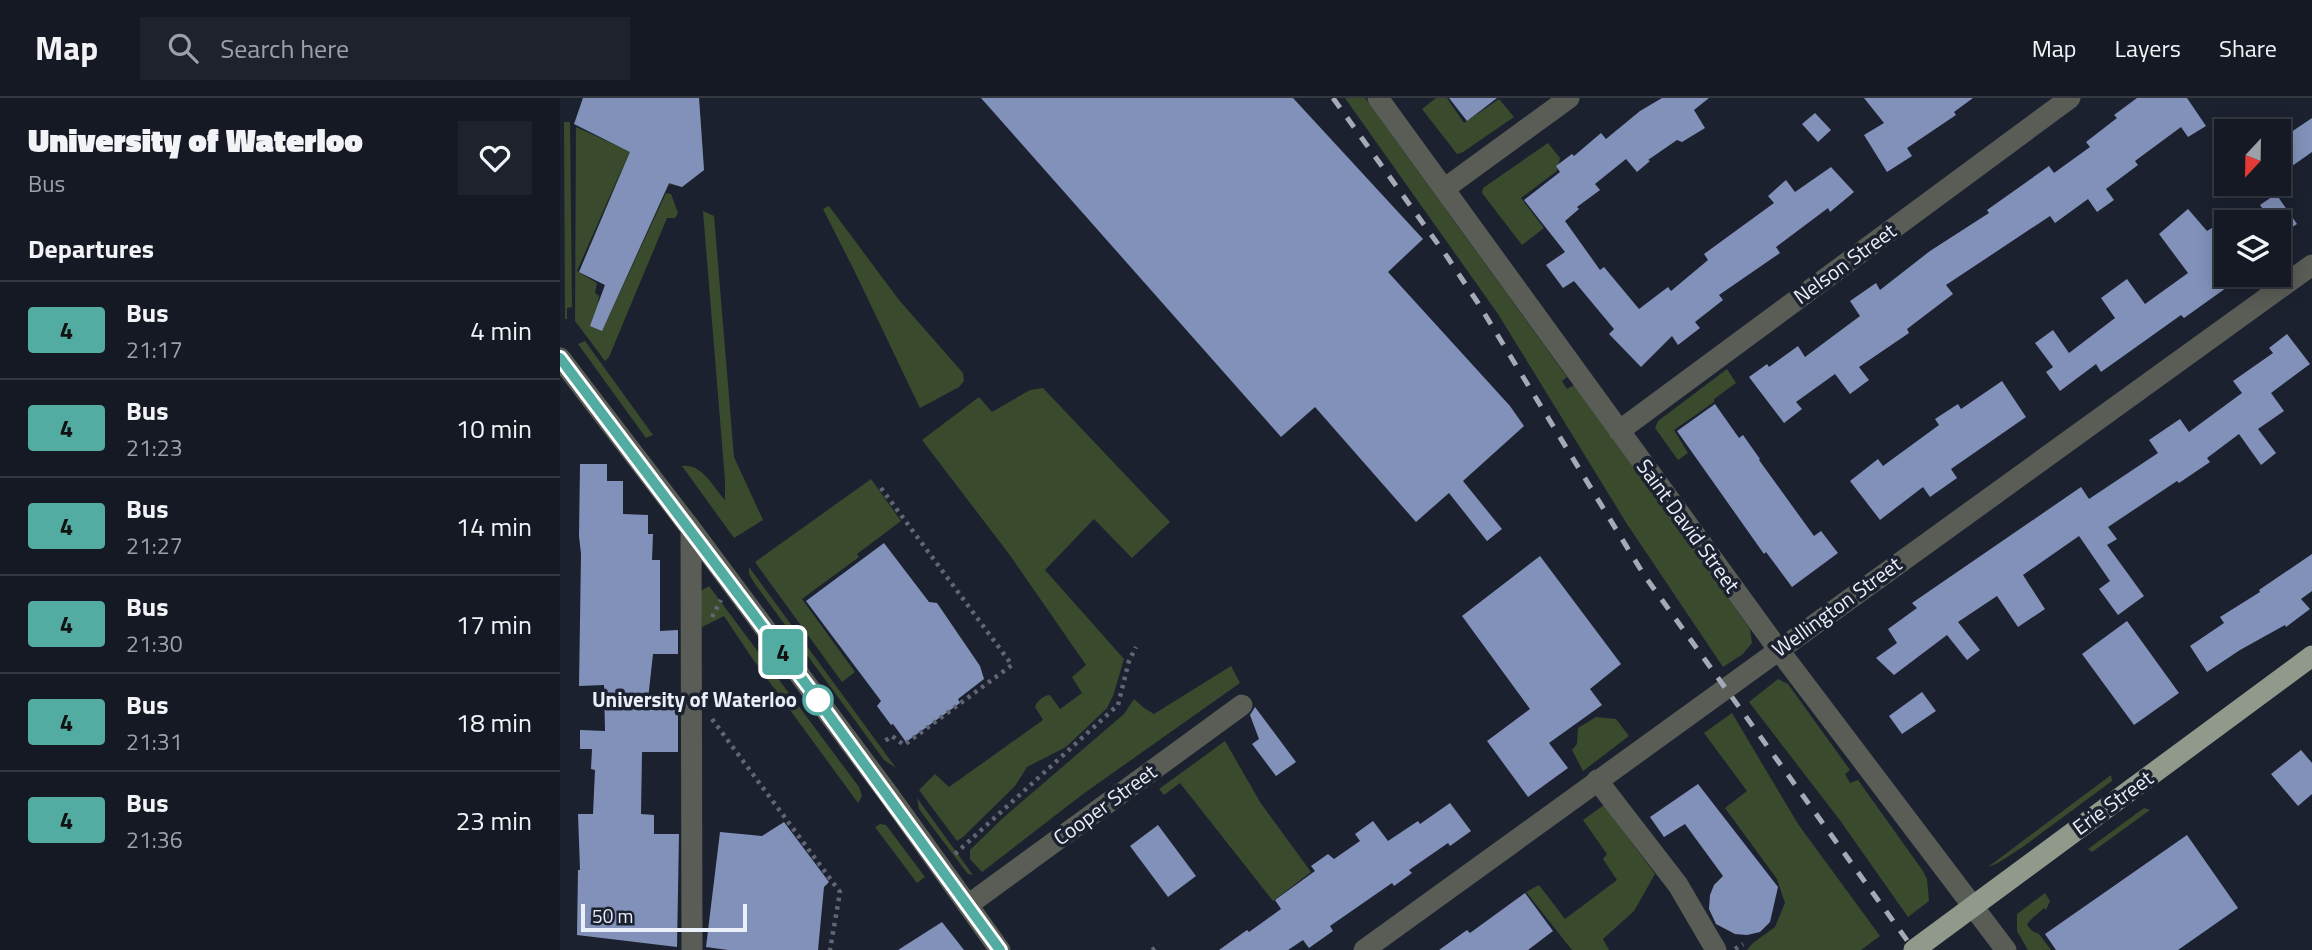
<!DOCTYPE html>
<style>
:root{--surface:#151924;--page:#1e222c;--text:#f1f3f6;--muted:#9da0a6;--line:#343841}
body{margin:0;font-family:"Titillium Web",sans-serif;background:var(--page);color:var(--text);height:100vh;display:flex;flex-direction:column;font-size:26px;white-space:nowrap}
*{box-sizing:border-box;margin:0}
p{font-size:23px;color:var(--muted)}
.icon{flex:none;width:38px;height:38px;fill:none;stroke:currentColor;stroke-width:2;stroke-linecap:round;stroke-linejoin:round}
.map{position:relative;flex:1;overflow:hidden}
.sheet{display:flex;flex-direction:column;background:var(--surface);width:560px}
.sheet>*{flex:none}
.badge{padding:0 14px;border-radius:5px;font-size:24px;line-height:46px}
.needle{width:46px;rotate:202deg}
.buttons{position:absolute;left:1654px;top:21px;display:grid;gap:14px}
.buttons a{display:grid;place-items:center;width:77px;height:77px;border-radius:0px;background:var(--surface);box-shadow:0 4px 18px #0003,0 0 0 2px var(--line);font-size:35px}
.scale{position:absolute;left:21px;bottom:18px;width:166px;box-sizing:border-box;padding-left:7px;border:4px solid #ebeff9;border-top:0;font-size:19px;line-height:24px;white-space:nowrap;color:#ebeff9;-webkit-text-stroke:5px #1c2130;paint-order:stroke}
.map>.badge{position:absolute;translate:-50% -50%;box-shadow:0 0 0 4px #fff}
h2{padding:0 28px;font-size:26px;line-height:63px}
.round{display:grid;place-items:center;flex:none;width:74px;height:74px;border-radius:0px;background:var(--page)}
.overview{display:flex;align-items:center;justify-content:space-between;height:119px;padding:0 28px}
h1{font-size:33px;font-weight:800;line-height:52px}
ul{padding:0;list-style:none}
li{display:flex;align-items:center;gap:21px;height:98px;padding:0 28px;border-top:2px solid var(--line)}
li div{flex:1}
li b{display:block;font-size:26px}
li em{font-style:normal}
li .badge{min-width:77px;font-weight:700;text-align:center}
header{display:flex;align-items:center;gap:42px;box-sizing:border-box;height:98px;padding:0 35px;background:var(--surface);border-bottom:2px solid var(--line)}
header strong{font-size:33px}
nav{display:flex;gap:38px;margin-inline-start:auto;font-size:24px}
.search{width:490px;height:63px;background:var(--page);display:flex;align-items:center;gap:18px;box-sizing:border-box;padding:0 24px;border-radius:0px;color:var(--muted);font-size:26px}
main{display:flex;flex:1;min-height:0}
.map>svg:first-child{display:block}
</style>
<header>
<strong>Map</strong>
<div class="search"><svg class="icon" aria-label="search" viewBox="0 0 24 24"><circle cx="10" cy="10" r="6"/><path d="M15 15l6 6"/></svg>Search here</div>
<nav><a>Map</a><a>Layers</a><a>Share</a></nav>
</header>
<main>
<section class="sheet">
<div class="overview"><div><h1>University of Waterloo</h1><p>Bus</p></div><a class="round"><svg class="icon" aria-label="heart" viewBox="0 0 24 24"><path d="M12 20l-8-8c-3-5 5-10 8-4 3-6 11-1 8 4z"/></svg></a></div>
<h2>Departures</h2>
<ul>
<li><span class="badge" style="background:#52aca2;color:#111">4</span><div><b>Bus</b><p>21:17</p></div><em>4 min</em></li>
<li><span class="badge" style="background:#52aca2;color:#111">4</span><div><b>Bus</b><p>21:23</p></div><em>10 min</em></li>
<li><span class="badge" style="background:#52aca2;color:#111">4</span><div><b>Bus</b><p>21:27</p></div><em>14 min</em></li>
<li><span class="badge" style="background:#52aca2;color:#111">4</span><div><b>Bus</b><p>21:30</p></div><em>17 min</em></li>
<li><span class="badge" style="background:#52aca2;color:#111">4</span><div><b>Bus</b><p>21:31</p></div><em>18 min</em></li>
<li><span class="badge" style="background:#52aca2;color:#111">4</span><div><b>Bus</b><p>21:36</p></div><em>23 min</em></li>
</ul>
</section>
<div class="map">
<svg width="1752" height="852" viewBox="0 0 1752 852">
<rect width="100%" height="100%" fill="#1c2130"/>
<path fill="#3a4a2d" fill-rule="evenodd" d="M23,0H139L144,72L122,89L109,86L47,223L106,95L111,96L118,115L115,120H107L49,259L45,263L15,223L16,29L62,50L15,26ZM69,54L19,174L45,187L38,206L39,198L35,195L37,185L17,173Z
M785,0H805L1007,279L1002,283L1007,291L1014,287L1190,531L1192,545L1183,556L1163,569L1067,426L938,216Z
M876,0H887L904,25L939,1L954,19L903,54L897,56L862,11Z
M4,24H10L12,209L7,210V221H5Z
M988,45L1000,60L997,73L961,100L984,130L962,147L922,95L923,90Z
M269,108L339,202L403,275L404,283L399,289L360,310L294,172L263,111Z
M143,113L154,118L174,359L203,422L174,440L122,368C142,365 153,389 165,402V383Z
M25,243L93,337L86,340L18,246Z
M1167,271L1176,285L1154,301V304L1114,332L1128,355L1118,362L1095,330L1098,323Z
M483,290L610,424L572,460L534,421L485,472L564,561L553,598L547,610L506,649L467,669L455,688L403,739L397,743L359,692L375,676L389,689L483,622L475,609C477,603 484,597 490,597L500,611L522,595L512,579L526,567L449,456L362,342L419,299L432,314L470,292Z
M311,381L341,423L297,456L299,459L242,501L295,574L282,584L195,464Z
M189,469L336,670L324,662L195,486L189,476Z
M149,488L299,689L302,698L298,705L192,560L164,518L142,529L139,494Z
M671,568L680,585L523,696L422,774L410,761V752L443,720L564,616L574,601L584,610L594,616Z
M1218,581L1228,586L1290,672L1285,676L1290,685L1298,682L1363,773L1367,781L1369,803L1348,819L1279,721L1189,604Z
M1172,615L1238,726L1320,838L1301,852H1187L1193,845L1215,829L1225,805L1217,781L1165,710L1187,693L1144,635Z
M1036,619L1056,621L1069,638L1023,673L1012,652L1017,646L1018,630Z
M665,643L700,704L751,774L713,803L620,685L604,697L599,691Z
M1551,677L1552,683L1464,748L1438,765L1428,769Z
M357,700L413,777L408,776L404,771L364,718L359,711Z
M1044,707L1095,776L1074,813L1043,841L1049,852H1012L966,794L979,787L1005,821L1057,782L1043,761L1047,756L1023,722Z
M1584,710L1590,712L1532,754L1528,751Z
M320,726L326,727L365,779L357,785L315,729Z
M1485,795L1490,803L1486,812L1484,810C1480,814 1469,822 1467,827L1472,833L1479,836L1491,852H1468L1457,833V816Z"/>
<path fill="#8291ba" d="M23,0H139L144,72L122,89L109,85L42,233L30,228L45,187L19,174L70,54L14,26Z
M421,0H733L863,141L828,174L950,308L964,328L903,383L942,431L927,443L889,395L856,424L755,309L721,339Z
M889,0H937L907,23Z
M1102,0H1149L1134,12L1145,30L1122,44L1117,42L1088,62L1090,63L1077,74L1066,61L1035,86L1040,92L1017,109L1019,111L1005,123L1040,172L1044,169L1079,211L1108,189L1111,193L1148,162L1144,156L1214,105L1208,98L1226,82L1235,94L1271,69L1294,94L1270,114L1268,110L1216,149L1220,155L1159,197L1163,202L1135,224L1140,230L1118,247L1112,238L1081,269L1049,236L1054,231L1014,183L1003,190L986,167L1005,154L964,102L1000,74L996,68L1012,56L1014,58L1041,35L1046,41L1080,13Z
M1304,0H1413L1394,14L1396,17L1347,50L1352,58L1327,74L1304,37L1324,25Z
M1577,0H1627L1646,28L1628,39L1621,29L1575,63L1578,67L1546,91L1554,102L1537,114L1528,101L1495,125L1490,118L1386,187L1393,196L1347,231L1349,235L1299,269L1309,282L1290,296L1275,276L1236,304L1242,311L1224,325L1189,279L1207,266L1209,269L1238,248L1245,259L1300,218L1290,203L1316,185L1320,192L1370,153L1429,115L1427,112L1489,68L1494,75L1530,49L1526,44L1557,20L1554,17Z
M1255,15L1271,32L1258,44L1242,26Z
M1752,20V54L1718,78V43Z
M1716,96L1737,126L1720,137L1718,124H1712L1700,107Z
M1628,111L1647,133L1655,128L1666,141V190L1624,220L1621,217L1541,274L1536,266L1500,293L1486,274L1493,269L1475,245L1493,232L1509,255L1555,220L1541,200L1567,181L1585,206L1628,175L1599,136Z
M1727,236L1750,266L1711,295L1724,313L1698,331L1716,355L1701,367L1679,336L1647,360L1650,364L1619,385L1617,383L1548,429L1557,441L1547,447L1584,498L1558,517L1539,491L1550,483L1519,438L1463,477L1485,511L1458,529L1437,498L1398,524L1420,552L1407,562L1387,537L1334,577L1316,560L1337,545L1328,531L1357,510L1352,505L1521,389L1529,401L1598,355L1589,342L1620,321L1629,334L1682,295L1673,283L1713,255L1709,250Z
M1442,283L1466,319L1391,371L1397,380L1370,399L1363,389L1320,422L1290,383L1318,361L1323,368L1379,327L1375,321L1398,306L1401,311Z
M1155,306L1179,340L1183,337L1200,361L1199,362L1254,438L1261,433L1278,455L1232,489L1206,454L1204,456L1117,333Z
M20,366H47V383H63V416L88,417V436H93L92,462H100V533L118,532V556H93L88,601H118V654H82L81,716L94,717V736H119L117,849L17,837L18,772H20L18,716H33L35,672L31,671L32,651H20V632L45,633L44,587L19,588L21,456L19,438Z
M324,445L369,504L377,505L420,568L424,581L398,601L400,605L346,644L333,626L331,627L317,608L321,603L246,503Z
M1752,456V493L1741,501L1750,511L1726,529L1725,527L1680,552L1647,574L1630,548L1664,525L1660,519L1700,494L1699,492Z
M980,458L1061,566L1030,591L1042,607L989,645L1008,670L968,699L927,643L970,611L902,518Z
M1567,523L1619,595L1574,627L1522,556Z
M1362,594L1376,613L1342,636L1329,618Z
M695,609L736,664L716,678L692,646L699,641L690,617Z
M1741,652L1752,665V696L1738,708L1711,676Z
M1138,686L1218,789L1210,824L1200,834L1187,837L1175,836L1156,826L1149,811L1150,797L1154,787L1163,778L1125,726L1104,739L1090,719Z
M890,705L911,733L890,748L888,745L849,772L852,775L834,788L832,785L770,828L773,833L749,850L743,842L728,852H659L687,832L689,834L721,811L715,802L755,773L751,768L768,756L774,761L800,743L795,736L813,723L828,743L858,723L860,726Z
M224,724L269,784L264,789L258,852H168L146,849L160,734L202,738Z
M598,727L636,778L608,799L570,748Z
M1627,737L1678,810L1618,852H1496L1485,836Z
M965,795L993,833L968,852H879L907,832L910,835Z
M382,824L404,852H338Z"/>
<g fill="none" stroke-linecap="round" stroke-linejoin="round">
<path stroke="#626674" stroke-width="4.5" stroke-dasharray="3.5 5" stroke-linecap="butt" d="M321,390L452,567L344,647L332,638L322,645
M152,519L161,502
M152,621L280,794L270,852
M395,756L558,607L569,563L576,549
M1175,851L1183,846
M592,852L599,847"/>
<path stroke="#595d56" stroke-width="21" d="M818,0L1218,551L1446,852
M884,91L1009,0
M0,260L131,431L329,697L440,852
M1059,333L1510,0
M131,431L132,852
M1037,682L1118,787L1156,852
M408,807L682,607
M804,852L1752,167"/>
<path stroke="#90998a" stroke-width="21" d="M1354,852L1752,558"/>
<path stroke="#a6aab6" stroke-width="5" stroke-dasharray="12 12" stroke-linecap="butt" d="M773,0L888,160L918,205L1084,477L1354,852"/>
</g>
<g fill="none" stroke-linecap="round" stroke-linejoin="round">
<g stroke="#fff" stroke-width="16">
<path id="line" d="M0,260L249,590L440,852"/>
</g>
<use href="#line" stroke="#52aca2" stroke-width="10"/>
</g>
<circle fill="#fff" stroke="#52aca2" stroke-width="3.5" cx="258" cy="602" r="14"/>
<g text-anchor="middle" stroke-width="7" stroke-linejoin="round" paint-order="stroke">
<g font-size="21" fill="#ebeff9" stroke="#1c2130">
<text transform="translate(1285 166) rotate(-36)" y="7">Nelson Street</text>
<text transform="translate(1128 428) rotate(54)" y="7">Saint David Street</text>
<text transform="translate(1277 509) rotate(-36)" y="7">Wellington Street</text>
<text transform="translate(1553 705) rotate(-36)" y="7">Erie Street</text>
<text transform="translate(545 707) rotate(-36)" y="7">Cooper Street</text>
</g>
<g font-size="21" font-weight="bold" fill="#ebeff9" stroke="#1c2130" text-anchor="end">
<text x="237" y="609">University of Waterloo</text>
</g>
</g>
</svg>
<div class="buttons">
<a><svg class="needle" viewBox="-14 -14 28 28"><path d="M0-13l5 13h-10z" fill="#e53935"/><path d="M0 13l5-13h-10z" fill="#9da0a6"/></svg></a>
<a><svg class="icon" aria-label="layers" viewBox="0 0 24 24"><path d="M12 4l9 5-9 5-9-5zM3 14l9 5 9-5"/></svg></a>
</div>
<div class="scale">50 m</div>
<b class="badge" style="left:223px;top:554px;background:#52aca2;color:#111">4</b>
</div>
</main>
